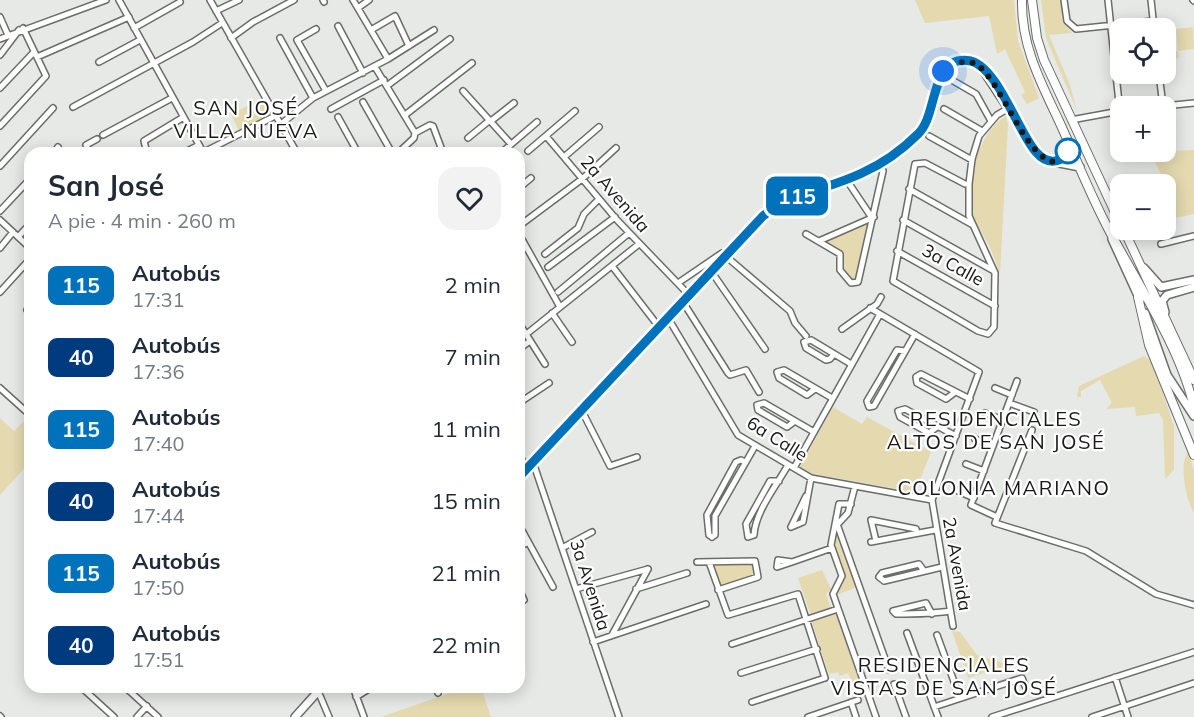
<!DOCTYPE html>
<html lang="es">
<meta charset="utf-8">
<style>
:root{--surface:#fff;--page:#f2f2f3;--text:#1f2937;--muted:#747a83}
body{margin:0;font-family:Mulish,sans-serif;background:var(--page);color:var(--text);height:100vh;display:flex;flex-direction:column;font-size:22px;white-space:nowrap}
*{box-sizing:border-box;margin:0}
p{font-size:20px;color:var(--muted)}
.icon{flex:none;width:33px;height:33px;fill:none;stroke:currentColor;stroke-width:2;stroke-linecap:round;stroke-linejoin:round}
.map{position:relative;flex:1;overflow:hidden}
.panel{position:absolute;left:24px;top:147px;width:501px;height:546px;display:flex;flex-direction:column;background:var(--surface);border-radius:18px;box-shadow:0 3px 15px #0003}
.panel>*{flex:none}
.badge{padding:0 12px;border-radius:9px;font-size:21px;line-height:39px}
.buttons{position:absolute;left:1110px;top:18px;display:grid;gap:12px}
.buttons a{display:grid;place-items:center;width:66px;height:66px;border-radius:12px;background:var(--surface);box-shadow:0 3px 15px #0003;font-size:30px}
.you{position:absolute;width:30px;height:30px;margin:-15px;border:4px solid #fff;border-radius:50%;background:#1a73e8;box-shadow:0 0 0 9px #1a73e833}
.map>.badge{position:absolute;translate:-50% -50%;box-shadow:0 0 0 3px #fff}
.round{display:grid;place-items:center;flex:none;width:63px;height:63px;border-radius:18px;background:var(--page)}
.overview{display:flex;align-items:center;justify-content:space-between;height:102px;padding:0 24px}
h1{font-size:28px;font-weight:700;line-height:45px}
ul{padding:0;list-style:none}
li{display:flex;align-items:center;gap:18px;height:72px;padding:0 24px}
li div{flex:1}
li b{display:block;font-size:22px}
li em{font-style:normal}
li .badge{min-width:66px;font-weight:700;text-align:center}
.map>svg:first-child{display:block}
</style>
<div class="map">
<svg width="1194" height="717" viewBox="0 0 1194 717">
<rect width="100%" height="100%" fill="#e6e9e6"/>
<path fill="#e4d9af" d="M915,0H1014L1018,41L1039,98L1027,104L1021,95L1025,92L1005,49L997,54L989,16L925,23Z
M1041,0H1061L1063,22L1072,33L1049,35L1070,85L1077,111L1046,38Z
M1193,27L1194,49L1178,51L1179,58L1166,60V52L1178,51L1176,29Z
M261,99L270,115L239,131L231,114Z
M1006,116L1008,124L1000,274C996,261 991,248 984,236C980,229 975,223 973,216C964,185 978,132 1006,116Z
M1194,150V214L1166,220V184L1150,152Z
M868,222L856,281L850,280L843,269L842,253L826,243L828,239Z
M1144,356L1152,362L1174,426V470L1165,479L1163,420L1159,413L1136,416L1135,407L1106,409L1112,403L1100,380L1081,391V397H1077L1079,386Z
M833,407L862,424L867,417L931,452L915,492L813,474L800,467Z
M0,418L14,431L27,418L30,421V462L0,495Z
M1189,451L1194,472V513C1186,501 1178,461 1189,451Z
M836,529L857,587L837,595L845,578L833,545Z
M753,560L759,576L718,590L709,562Z
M822,570L831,589L826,594L831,609L811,616L798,578Z
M836,612L859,681L852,683L848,673L839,676L838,672L829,674L811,620Z
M952,631L960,632L977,655L1003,663L1019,662L968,678Z
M467,687H481L491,717H381Z"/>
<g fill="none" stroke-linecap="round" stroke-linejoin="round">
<g stroke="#6a6d6a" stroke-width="8">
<path id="minor" d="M119,0L203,152
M210,0L297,153
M323,0L324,2
M353,0L388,59
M1064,0L1067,21L1076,29L1153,21
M1108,0L1120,112
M1151,0L1154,28
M1193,0L1194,1
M358,8L369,0
M216,11L239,0
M0,17L8,35
M338,26L363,73
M134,28L180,2
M316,29L297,40L326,91
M371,30L395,16L409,46
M231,38L253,22L294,0
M280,38L313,98
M0,39L106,0
M0,55L19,30
M37,57L129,17
M99,62L140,40
M375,67L415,133
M1159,74L1163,106
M950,79L976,94L991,121
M388,85L450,39
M0,88L34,52
M463,91L511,144
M363,102L392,153
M1164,106L1194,103
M73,107L193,42L222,23
M331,109L384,80
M944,109L982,131
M405,115L472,63
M338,117L358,153
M1071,120L1120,111
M491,121L514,103
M280,125L313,98L388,59L434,30
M0,126L46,76L23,28
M103,135L172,98
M546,136L617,220L689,295
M929,136L972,160
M468,138L490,120
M528,151L575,111
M54,153L58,147
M90,153L86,145L97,139
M147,153L144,141L182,118
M183,153L199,145
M202,153L275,116
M398,153L414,138L415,133L430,125L433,126L443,153
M501,153L537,122
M564,157L599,127
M0,166L53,108
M846,179L872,218
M965,184L925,163L915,164L893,281L978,331L988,334L994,327L995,273L969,216V184L972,159L979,136L997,115L1009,108
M519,188L531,178
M909,189L973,225
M0,211L30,179
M0,220L30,248
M903,220L994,271
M519,226L582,179L616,148
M519,234L560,307
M806,234L840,254V270L851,283L858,282L883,171
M18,237L30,224
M819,241L874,217
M1161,244L1194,236
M0,248L13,232
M897,251L995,306
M545,254L578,228L584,214L599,199
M612,266L659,327
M548,267L615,217
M711,271L765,349
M678,283L722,253L790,311L795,323L806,336
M0,292L30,259
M558,292L629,233
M683,302L728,373L730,375L746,370L759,392
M30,306L27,310L30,313
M870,308L979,372L932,500L953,626
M552,313L572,342
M668,318L738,435L811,478L932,500
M519,323L545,364
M842,329L877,304L881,297
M529,332L639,244
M519,349L530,341
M905,351L897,350L867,401L869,407L874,406L915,334
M834,354L830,359L826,360L806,348L804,342L811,340L851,364
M0,388L30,415
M995,388L1012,395
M815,389L807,395L779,378L777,372L784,370L832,398
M954,393L946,399L917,383L916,377L921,374L970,399
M519,403L549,383
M1009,403L1034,412
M582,411L610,466L637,457
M985,413L1003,420
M795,421L787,427L758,410L757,405L764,403L814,432
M937,427L929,433L900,417L898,411L905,409L956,436
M1032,430L995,523L1086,551L1156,594L1194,605
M975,439L993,446
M519,456L528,468
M533,462L619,717
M966,464L984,471
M794,468L880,314
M779,481H770L746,524L748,537L754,535C755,512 777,485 788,465
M958,491L974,498
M851,504H839L831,545L842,576L833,594L876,717
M997,517L971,505L1017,381
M837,524L889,670
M519,525L553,587
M836,526L848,513L855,486
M791,527L803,522L811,478
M791,527L806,496
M712,537L715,535V516L755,446
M712,537L709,535L707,515L736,462L741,460L745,462
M876,541L871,520L916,529L917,533
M871,542L935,530
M519,546L528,543
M562,548L592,532
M697,562L755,561L758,577L718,590
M709,562L728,615L798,594L825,678L752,702
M792,562L777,567L778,560L792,562L832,548
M924,571L919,564L882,573L879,577L884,581L942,567
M519,589L524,600
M576,589L648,569
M636,589L687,573
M932,614L926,603L893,611L896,614C914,614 932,614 950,611
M907,633L938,717
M612,635L648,569
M937,635L960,698
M593,642L706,604
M732,644L838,609
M741,673L817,649
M1115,677L1128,717
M894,684L906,717
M81,687L114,717
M125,687L158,717
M353,687L364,717
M435,687L438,693
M318,691L329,717
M356,697L372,687
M851,702L856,717
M934,707L1022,678L1025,686
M0,716L1,717
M137,717L147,706
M808,717L858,700
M992,717L1194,652
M1092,717L1194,683"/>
</g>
<g stroke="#6a6d6a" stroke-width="10">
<path id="major" d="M1056,162L1065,156L1070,145
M1112,239L1140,300
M1144,268L1161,287L1194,280
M1165,312L1162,301L1167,295L1194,287
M1145,313L1167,375L1194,416
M519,477L763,216C793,192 829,189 863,173C883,163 905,148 920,133C939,114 934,34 981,67L1038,154L1049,161L1080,167
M295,717L322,687"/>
</g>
<g stroke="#6a6d6a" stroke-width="10">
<path id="highway" d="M1022,0C1021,45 1040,81 1059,121C1076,158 1091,197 1110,232C1137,282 1184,355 1194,409
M1032,0L1037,38L1044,60L1120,223
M1124,230L1194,380
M1138,297L1149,345L1194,455"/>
</g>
<use href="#minor" stroke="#fff" stroke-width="5"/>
<use href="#major" stroke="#fff" stroke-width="7"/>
<use href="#highway" stroke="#fff" stroke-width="8"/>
</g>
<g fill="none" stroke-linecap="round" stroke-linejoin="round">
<g stroke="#fff" stroke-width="14">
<path id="line" d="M519,477L763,216C793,193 828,189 862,173C882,164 903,149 918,134C939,115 929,52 971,61C998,68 1018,132 1036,152C1048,166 1065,164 1070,145"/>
</g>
<use href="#line" stroke="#0072bc" stroke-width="9"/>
<path stroke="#171817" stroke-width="6" stroke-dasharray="0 10.8" d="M943,71L956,62L975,63C1002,80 1026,162 1056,162L1068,151"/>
</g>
<circle fill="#fff" stroke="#0072bc" stroke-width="3" cx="1068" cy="151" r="12"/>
<g text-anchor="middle" stroke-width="4.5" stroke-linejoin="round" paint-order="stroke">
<g font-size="18" fill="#171817" stroke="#fff">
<text transform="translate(615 194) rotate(49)" y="6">2a Avenida</text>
<text transform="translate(953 265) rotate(29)" y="6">3a Calle</text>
<text transform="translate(777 439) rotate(32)" y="6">6a Calle</text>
<text transform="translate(957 564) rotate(80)" y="6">2a Avenida</text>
<text transform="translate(590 585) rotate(72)" y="6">3a Avenida</text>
</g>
<g font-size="20" letter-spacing="1.5" fill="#171817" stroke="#fff">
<text x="246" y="115">SAN JOSÉ<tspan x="246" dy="23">VILLA NUEVA</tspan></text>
<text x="996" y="426">RESIDENCIALES<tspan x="996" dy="23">ALTOS DE SAN JOSÉ</tspan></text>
<text x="1004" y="495">COLONIA MARIANO</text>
<text x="944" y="672">RESIDENCIALES<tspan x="944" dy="23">VISTAS DE SAN JOSÉ</tspan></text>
</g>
</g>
</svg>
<div class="buttons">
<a><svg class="icon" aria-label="locate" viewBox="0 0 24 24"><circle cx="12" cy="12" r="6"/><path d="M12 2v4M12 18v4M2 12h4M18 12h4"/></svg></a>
<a>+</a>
<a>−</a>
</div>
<div class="you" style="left:943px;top:71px"></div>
<b class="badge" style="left:797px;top:196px;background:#0072bc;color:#fff">115</b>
<section class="panel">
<div class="overview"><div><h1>San José</h1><p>A pie · 4 min · 260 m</p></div><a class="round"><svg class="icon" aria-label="heart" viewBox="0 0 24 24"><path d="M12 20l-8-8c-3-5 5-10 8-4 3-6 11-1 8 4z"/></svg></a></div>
<ul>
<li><span class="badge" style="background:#0072bc;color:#fff">115</span><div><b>Autobús</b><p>17:31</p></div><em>2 min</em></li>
<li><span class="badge" style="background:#003b80;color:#fff">40</span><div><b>Autobús</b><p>17:36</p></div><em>7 min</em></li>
<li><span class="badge" style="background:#0072bc;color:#fff">115</span><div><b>Autobús</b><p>17:40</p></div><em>11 min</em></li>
<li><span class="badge" style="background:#003b80;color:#fff">40</span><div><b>Autobús</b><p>17:44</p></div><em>15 min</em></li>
<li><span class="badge" style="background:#0072bc;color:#fff">115</span><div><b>Autobús</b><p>17:50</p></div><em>21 min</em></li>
<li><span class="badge" style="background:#003b80;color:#fff">40</span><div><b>Autobús</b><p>17:51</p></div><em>22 min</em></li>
</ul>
</section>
</div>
